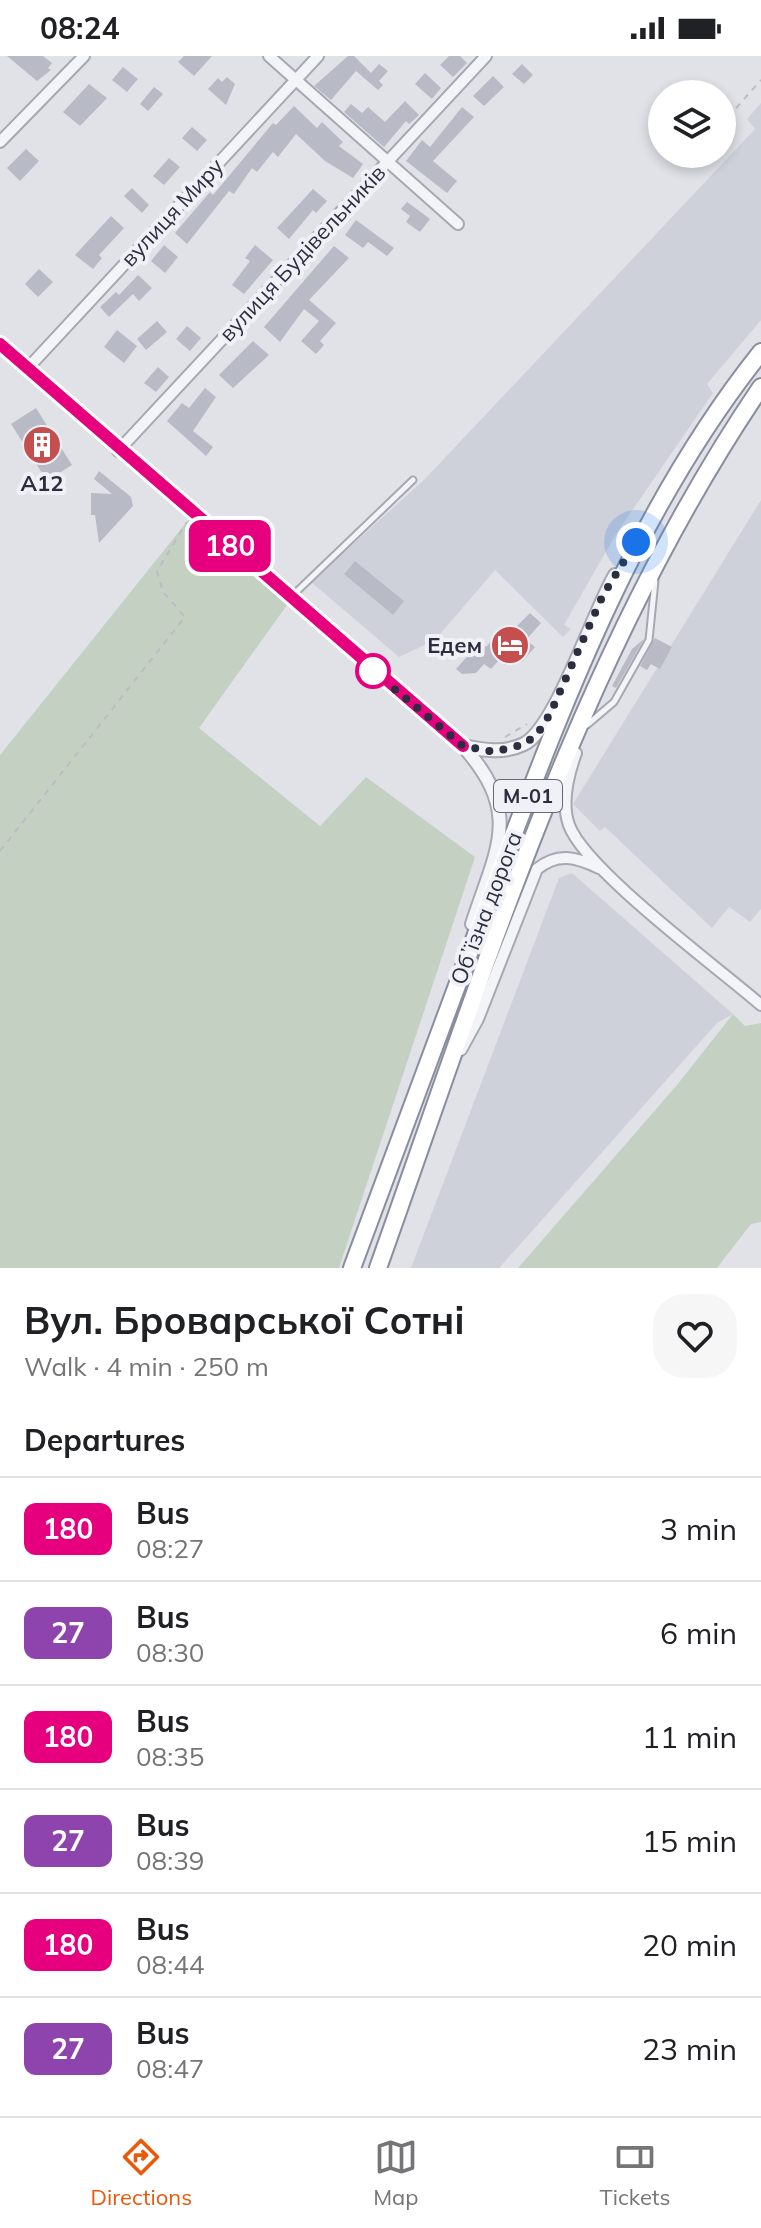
<!DOCTYPE html>
<meta charset="utf-8">
<style>
:root{--surface:#fff;--page:#f6f6f6;--text:#202124;--muted:#757577;--line:#e0e0e0;--accent:#ea580c}
body{margin:0;font-family:Mulish,sans-serif;background:var(--page);color:var(--text);height:100vh;display:flex;flex-direction:column;font-size:30px;white-space:nowrap}
*{box-sizing:border-box;margin:0}
p{font-size:26px;color:var(--muted)}
.icon{flex:none;width:44px;height:44px;fill:none;stroke:currentColor;stroke-width:2;stroke-linecap:round;stroke-linejoin:round}
.map{position:relative;height:1212px;overflow:hidden}
.side{display:flex;flex-direction:column;background:var(--surface);flex:1}
.side>*{flex:none}
.badge{padding:0 16px;border-radius:12px;font-size:28px;line-height:52px}
.tools{position:absolute;left:648px;top:24px;display:grid;gap:16px}
.tools a{display:grid;place-items:center;width:88px;height:88px;border-radius:50%;background:var(--surface);box-shadow:0 4px 12px #0003;font-size:40px}
.you{position:absolute;width:40px;height:40px;margin:-20px;border:6px solid #fff;border-radius:50%;background:#1a73e8;box-shadow:0 0 0 12px #1a73e833}
.map>.badge{position:absolute;translate:-50% -50%;box-shadow:0 0 0 4px #fff}
h2{padding:0 24px;font-size:30px;line-height:72px}
.round{display:grid;place-items:center;flex:none;width:84px;height:84px;border-radius:32px;background:var(--page)}
.head{display:flex;align-items:center;justify-content:space-between;height:136px;padding:0 24px}
h1{font-size:38px;font-weight:700;line-height:60px}
ul{padding:0;list-style:none}
li{display:flex;align-items:center;gap:24px;height:104px;padding:0 24px;border-top:2px solid var(--line)}
li div{flex:1}
li b{display:block;font-size:30px}
li em{font-style:normal}
li .badge{min-width:88px;font-weight:700;text-align:center}
.status{display:flex;justify-content:space-between;align-items:center;height:56px;padding:0 40px;background:var(--surface);direction:ltr}
.status svg{height:22px;fill:currentColor}
.dock{display:flex;justify-content:space-around;align-items:center;height:112px;border-top:2px solid var(--line);background:var(--surface);font-size:22px;color:var(--muted)}
.dock a{display:grid;justify-items:center;gap:4px}
.dock .selected{color:var(--accent)}
.map>svg:first-child{display:block}
</style>
<div class="status"><b>08:24</b><svg viewBox="0 0 49 12"><path d="M0 12V9h3v3zM5 12V6h3v6zM10 12V3h3v9zM15 12V0h3v12zM26 1h20v11H26zM47 4h2v5h-2z"/></svg></div>
<div class="map">
<svg width="761" height="1212" viewBox="0 0 761 1212">
<rect width="100%" height="100%" fill="#e0e2e8"/>
<path fill="#cfd1da" d="M761,47V264L707,328L713,337L616,478L564,569L571,573L563,581L495,514L435,584L399,601L311,526L425,423L755,73L747,63Z
M761,444V853L750,866L729,851L712,872L605,771L600,775L573,748Z
M572,817L733,958L717,967L499,1212H411L559,822Z"/>
<path fill="#c4d1c2" d="M193,458L287,549L199,672L320,770L366,721L475,801L339,1212H0V699Z
M733,958L745,970L761,967V1166L751,1168L717,1212H518L677,1029Z"/>
<path fill="#b8bbc5" d="M7,0H43L52,7L48,12L51,14L37,25Z
M184,0H212L194,20L178,6Z
M348,0H354L371,17L379,8L388,15L379,25L383,29L378,34L356,15L331,44L314,30Z
M449,0H460L467,7L453,21L440,9Z
M522,8L533,19L524,28L512,18Z
M123,11L138,23L127,36L112,24Z
M425,17L441,32L432,43L415,28Z
M493,20L504,31L484,50L473,40Z
M227,21L235,28L226,49L208,33L218,22L222,26Z
M89,28L107,42L80,70L63,56Z
M154,31L163,38L148,55L140,48Z
M405,45L419,59L409,68L406,65L384,91L344,56L351,48L362,57L368,51L385,66Z
M294,50L317,72L322,66L343,86L339,90L363,108L353,122L325,105L296,78L278,101L273,96L257,116L252,112L234,138L229,135L187,188L175,177L210,136L213,139L273,67L276,69Z
M462,51L474,61L433,105L457,125L447,137L406,105L422,84L430,91Z
M192,71L207,84L197,95L182,82Z
M26,93L39,105L20,125L7,112Z
M169,102L180,111L164,129L153,120Z
M132,132L149,149L142,157L124,140Z
M313,133L327,145L316,157L313,154L289,183L277,172Z
M407,146L430,163L420,176L406,166L410,160L401,153Z
M111,160L124,172L99,199L102,202L93,213L75,199Z
M356,164L394,192L387,200L368,186L363,192L345,179Z
M164,189L178,201L165,217L151,205Z
M255,189L273,204L244,238L232,229L250,205L245,202Z
M334,190L349,202L309,244L336,267L320,285L324,289L316,298L301,285L319,265L304,253L280,286L264,271Z
M39,213L53,226L38,241L25,228Z
M138,219L152,232L139,245L133,238L109,261L100,251L116,236L119,239Z
M157,265L167,276L146,294L137,283Z
M187,270L201,282L190,295L176,283Z
M117,274L137,290L124,307L104,291Z
M253,285L269,299L233,332L219,319Z
M158,311L169,321L156,336L144,327Z
M205,332L216,341L193,375L213,391L206,400L167,365L182,347L189,352Z
M36,352L72,409L47,425L11,368Z
M99,415L131,441L133,450L99,487L95,459H91V437L112,438L94,423Z
M355,505L404,545L393,559L344,518Z
M530,557L541,567L526,584L535,591L522,606L514,599L505,609L499,604L491,613L484,608L476,617L462,618L456,613L480,586L486,591L495,581L501,586Z
M655,582L672,591L660,613L651,608L647,614L640,610Z
M644,583L616,632L612,630L632,593Z"/>
<g fill="none" stroke-linecap="round" stroke-linejoin="round">
<g stroke="#a6a8b2" stroke-width="9">
<path id="service" d="M291,541L413,424
M587,669L614,646L649,584L655,525"/>
</g>
<g stroke="#a6a8b2" stroke-width="14">
<path id="minor" d="M269,0L458,168
M0,86L84,0
M27,313L318,0
M118,395L486,0
M576,697C568,719 561,747 569,769C585,814 720,913 761,949
M461,994L478,963L537,813C558,796 576,801 599,812"/>
</g>
<g stroke="#a6a8b2" stroke-width="16">
<path id="tertiary" d="M0,288L463,690C523,758 497,791 472,868
M463,690C483,694 504,698 524,688C556,672 593,556 615,519"/>
</g>
<g stroke="#898e9e" stroke-width="20">
<path id="trunk" d="M352,1212C401,1079 450,946 500,814C569,632 639,449 761,296
M378,1212C485,912 581,596 761,331"/>
</g>
<path stroke="#bbbdc3" stroke-width="2" stroke-dasharray="6 6" stroke-linecap="butt" d="M728,61L761,24
M505,681L527,668
M0,795L185,561L163,536L157,515L187,466"/>
<use href="#service" stroke="#f3f4f7" stroke-width="5"/>
<use href="#minor" stroke="#f3f4f7" stroke-width="10"/>
<use href="#tertiary" stroke="#f3f4f7" stroke-width="12"/>
<use href="#trunk" stroke="#fff" stroke-width="16"/>
</g>
<g fill="none" stroke-linecap="round" stroke-linejoin="round">
<g stroke="#fff" stroke-width="18">
<path id="line" d="M0,288L463,690"/>
</g>
<use href="#line" stroke="#e6007e" stroke-width="12"/>
<path stroke="#2a2e3f" stroke-width="8" stroke-dasharray="0 14.4" d="M373,615L463,690L494,696L525,688L538,677L550,658L603,539L636,486"/>
</g>
<defs>
<g id="building-disc" transform="scale(2)"><circle r="9.5" fill="#c44f4e" stroke="#f0f1f6"/><path d="M-4-6H4V6H1V3H-1V6H-4ZM-2.5-4.3h1.7v1.8h-1.7ZM.8-4.3h1.7v1.8H.8ZM-2.5-1h1.7V.8h-1.7ZM.8-1h1.7V.8H.8Z" fill="#fff"/></g>
<g id="hotel-disc" transform="scale(2)"><circle r="9.5" fill="#c44f4e" stroke="#f0f1f6"/><path d="M-6-4.5h1.5V1H6V5H4.5V3h-9V5H-6ZM-4 0a1.8 1.8 0 1 1 3.6 0ZM.5 0V-2.5h3Q6-2.5 6 0Z" fill="#fff"/></g>
</defs>
<g fill-rule="evenodd">
<use href="#building-disc" x="42" y="389"/>
<use href="#hotel-disc" x="510" y="589"/>
</g>
<circle fill="#fff" stroke="#e6007e" stroke-width="4" cx="373" cy="615" r="16"/>
<g text-anchor="middle" stroke-width="8" stroke-linejoin="round" paint-order="stroke">
<rect fill="#f0f1f6" stroke="#656876" stroke-width="2" x="494" y="724" width="68" height="32" rx="6"/>
<g font-size="20" font-weight="bold" fill="#2a2e3f">
<text x="528" y="747">М-01</text>
</g>
<g font-size="22" fill="#2a2e3f" stroke="#f0f1f6">
<text transform="translate(172 156) rotate(-47)" y="8">вулиця Миру</text>
<text transform="translate(302 197) rotate(-47)" y="8">вулиця Будівельників</text>
<text transform="translate(486 852) rotate(-69)" y="8">Обʼїзна дорога</text>
</g>
<g font-size="22" font-weight="bold" fill="#2a2e3f" stroke="#f0f1f6">
<text x="42" y="435">А12</text>
<text x="482" y="597" text-anchor="end">Едем</text>
</g>
</g>
</svg>
<div class="tools">
<a><svg class="icon" aria-label="layers" viewBox="0 0 24 24"><path d="M12 4l9 5-9 5-9-5zM3 14l9 5 9-5"/></svg></a>
</div>
<div class="you" style="left:636px;top:486px"></div>
<b class="badge" style="left:230px;top:490px;background:#e6007e;color:#fff">180</b>
</div>
<section class="side">
<div class="head"><div><h1>Вул. Броварської Cотні</h1><p>Walk · 4 min · 250 m</p></div><a class="round"><svg class="icon" aria-label="heart" viewBox="0 0 24 24"><path d="M12 20l-8-8c-3-5 5-10 8-4 3-6 11-1 8 4z"/></svg></a></div>
<h2>Departures</h2>
<ul>
<li><span class="badge" style="background:#e6007e;color:#fff">180</span><div><b>Bus</b><p>08:27</p></div><em>3 min</em></li>
<li><span class="badge" style="background:#8e44ad;color:#fff">27</span><div><b>Bus</b><p>08:30</p></div><em>6 min</em></li>
<li><span class="badge" style="background:#e6007e;color:#fff">180</span><div><b>Bus</b><p>08:35</p></div><em>11 min</em></li>
<li><span class="badge" style="background:#8e44ad;color:#fff">27</span><div><b>Bus</b><p>08:39</p></div><em>15 min</em></li>
<li><span class="badge" style="background:#e6007e;color:#fff">180</span><div><b>Bus</b><p>08:44</p></div><em>20 min</em></li>
<li><span class="badge" style="background:#8e44ad;color:#fff">27</span><div><b>Bus</b><p>08:47</p></div><em>23 min</em></li>
</ul>
</section>
<nav class="dock">
<a class="selected"><svg class="icon" aria-label="directions" viewBox="0 0 24 24"><path d="M12 3l9 9-9 9-9-9zM9 14v-3h6M13 9l2 2-2 2"/></svg>Directions</a>
<a><svg class="icon" aria-label="map" viewBox="0 0 24 24"><path d="M3 6l6-2 6 2 6-2v14l-6 2-6-2-6 2zM9 4v14M15 6v14"/></svg>Map</a>
<a><svg class="icon" aria-label="tickets" viewBox="0 0 24 24"><path d="M3 7h18v10H3zM15 7v10"/></svg>Tickets</a>
</nav>
